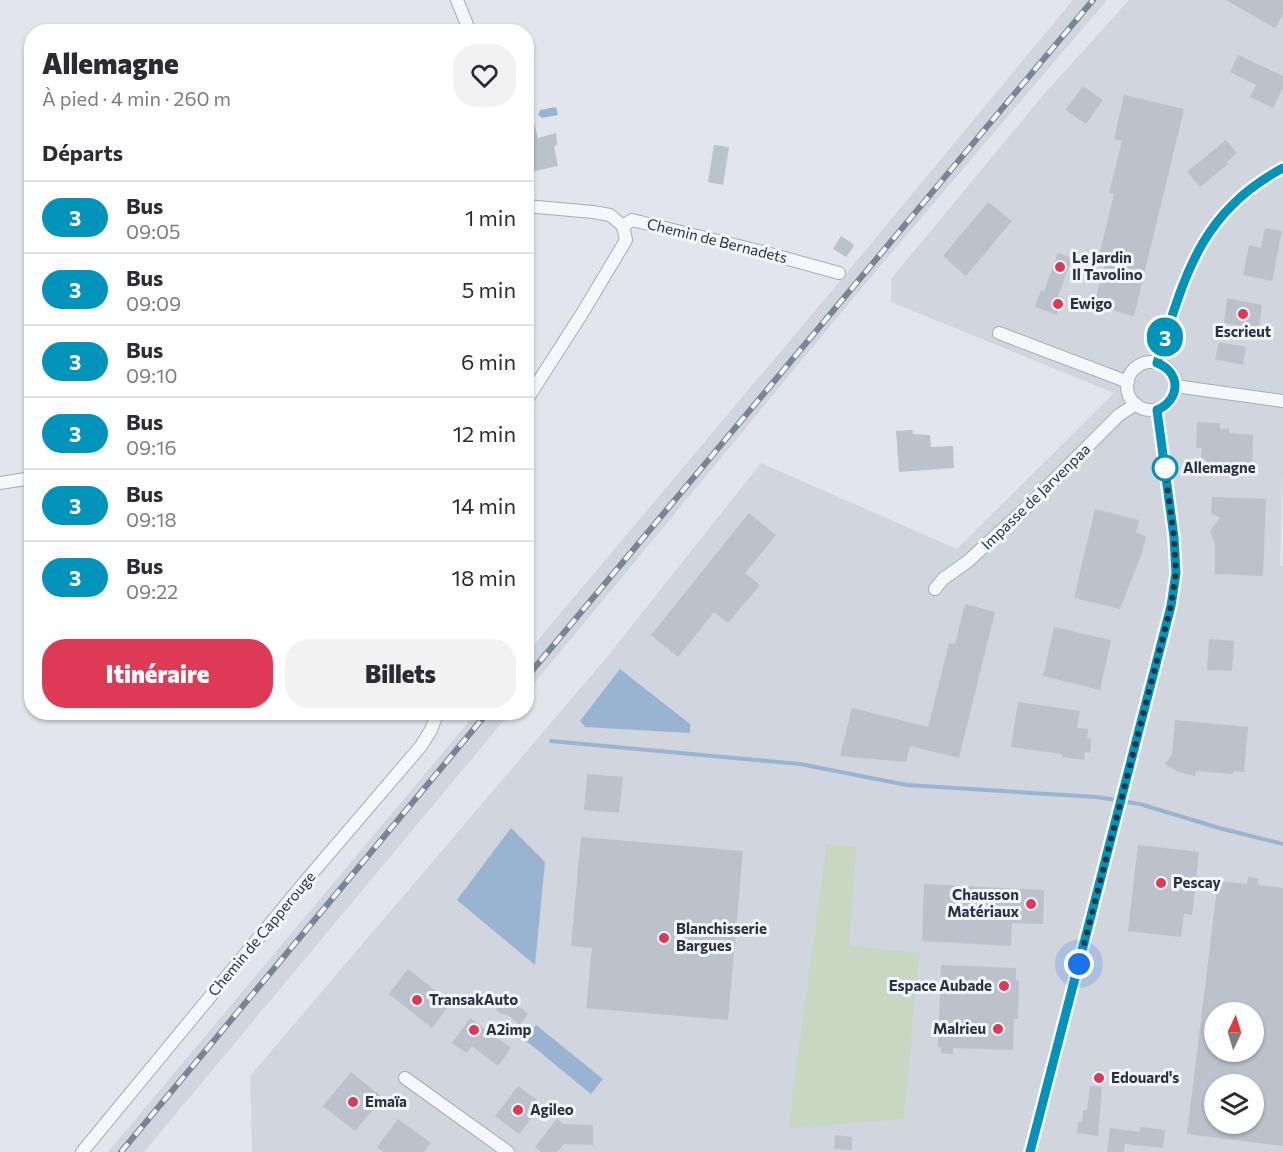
<!DOCTYPE html>
<html lang="fr">
<meta charset="utf-8">
<style>
:root{--surface:#fff;--page:#f2f2f3;--text:#2b2b33;--muted:#7c7c81;--line:#e1e1e2;--accent:#de3a55}
body{margin:0;font-family:Commissioner,sans-serif;background:var(--page);color:var(--text);height:100vh;display:flex;flex-direction:column;font-size:22px;white-space:nowrap}
*{box-sizing:border-box;margin:0}
p{font-size:20px;color:var(--muted)}
.icon{flex:none;width:33px;height:33px;fill:none;stroke:currentColor;stroke-width:2;stroke-linecap:round;stroke-linejoin:round}
.map{position:relative;flex:1;overflow:hidden}
.details{position:absolute;left:24px;top:24px;width:510px;height:696px;display:flex;flex-direction:column;background:var(--surface);border-radius:24px;box-shadow:0 2px 4px #0004}
.details>*{flex:none}
.badge{padding:0 12px;border-radius:20px;font-size:21px;line-height:39px}
.needle{width:39px;rotate:4deg}
.fabs{position:absolute;left:1204px;top:1002px;display:grid;gap:12px}
.fabs a{display:grid;place-items:center;width:60px;height:60px;border-radius:50%;background:var(--surface);box-shadow:0 2px 4px #0004;font-size:30px}
.you{position:absolute;width:30px;height:30px;margin:-15px;border:4px solid #fff;border-radius:50%;background:#1a73e8;box-shadow:0 0 0 9px #1a73e833}
.map>.badge{position:absolute;translate:-50% -50%;box-shadow:0 0 0 3px #fff}
h2{padding:0 18px;font-size:22px;line-height:54px}
.round{display:grid;place-items:center;flex:none;width:63px;height:63px;border-radius:24px;background:var(--page)}
.overview{display:flex;align-items:center;justify-content:space-between;height:102px;padding:0 18px}
h1{font-size:28px;font-weight:800;line-height:45px}
.action{display:flex;gap:12px;margin-top:auto;padding:12px 18px}
.action a{flex:1;height:69px;border-radius:24px;background:var(--accent);color:#fff;font-size:24px;font-weight:800;line-height:69px;text-align:center}
.action a+a{background:var(--page);color:var(--text)}
ul{padding:0;list-style:none}
li{display:flex;align-items:center;gap:18px;height:72px;padding:0 18px;border-top:2px solid var(--line)}
li div{flex:1}
li b{display:block;font-size:22px}
li em{font-style:normal}
li .badge{min-width:66px;font-weight:700;text-align:center}
.map>svg:first-child{display:block}
</style>
<div class="map">
<svg width="1283" height="1152" viewBox="0 0 1283 1152">
<rect width="100%" height="100%" fill="#e2e6ec"/>
<path fill="#d0d5de" fill-rule="evenodd" d="M1073,0H1107L865,284L527,692V653L845,275Z
M1129,0H1283V475L1280,565L1283,566V1152H252L250,1076L607,657L761,463L957,549L1114,393L891,302V279L1045,93ZM1215,1012H1254V1052H1215ZM1215,1084H1254V1124H1215Z
M476,713H510L144,1152H108Z"/>
<path fill="#c8d7c2" d="M827,844L856,847L849,946L919,953L904,1119L788,1128Z"/>
<path fill="#99b4d0" d="M556,107L558,115L542,118L538,115L540,110Z
M620,669L690,724V733L585,727L580,721Z
M511,828L545,862L535,965L457,900Z
M536,1025L603,1079L591,1094L525,1040Z"/>
<g fill="none" stroke-linecap="round" stroke-linejoin="round">
<path stroke="#99b4d0" stroke-width="4" d="M551,741L800,764L907,785L1097,797L1140,804L1219,828L1283,844"/>
</g>
<path fill="#bbc2cc" fill-rule="evenodd" d="M1226,0H1283V14L1275,28Z
M1238,55L1283,76V88L1273,108L1250,97L1256,85L1230,72Z
M1083,86L1103,100L1086,124L1065,110Z
M1124,95L1184,109L1134,316L1094,305L1106,259L1099,256L1114,194L1109,193L1122,141L1114,139Z
M526,106H530L538,138L556,133L557,145L554,146L558,166L526,173Z
M1226,140L1237,153L1226,163L1228,164L1200,187L1187,172Z
M714,145L729,147L723,185L708,182Z
M988,202L1012,221L966,276L943,256Z
M1265,228L1282,231L1272,281L1243,275L1249,245L1261,248Z
M841,236L852,243L854,246L846,257L833,249Z
M1058,253L1072,258L1058,296L1063,298L1057,315L1035,307L1041,290L1044,291Z
M1227,298L1262,305L1259,329L1224,323Z
M1219,342L1246,347L1243,365L1215,359Z
M1197,422L1220,423V429H1229V433L1253,435L1252,468L1206,465V460H1201L1202,448H1196Z
M913,430V434L930,435L931,447L953,446L954,468L899,472L896,431Z
M1212,497L1266,499L1263,576L1215,574V544L1210,531L1220,518L1211,513Z
M1095,509L1139,520L1136,533L1146,536L1142,553L1120,609L1074,598Z
M749,513L776,535L745,573L760,585L728,623L714,612L678,657L651,635Z
M965,604L995,612L959,758L910,746L906,762L840,756L852,708L928,727L949,643L955,644Z
M1054,627L1111,640L1100,690L1043,676Z
M1209,639L1234,641L1232,671L1207,670Z
M1018,702L1080,711L1077,728L1088,729L1087,738L1091,739L1090,753L1085,752L1084,760L1062,757V754L1011,747Z
M1175,720L1248,727L1244,772L1234,771L1233,774L1196,771L1195,776L1178,772L1165,764L1172,755Z
M587,774L623,777L619,813L584,810Z
M581,837L743,851L728,1020L586,1008L592,948L571,946Z
M1138,845L1199,852L1192,915L1184,914L1181,937L1128,931Z
M1248,877L1258,878V885L1283,888V1146L1187,1134L1218,881L1247,884ZM1215,1012H1254V1052H1215ZM1215,1084H1254V1124H1215Z
M924,884L1044,890L1043,924L1012,923L1011,946L922,941Z
M941,965L1016,968V980L1019,981L1018,1019H1014L1013,1050L953,1048V1054L941,1053V1047H938Z
M408,969L451,1003L432,1028L389,994Z
M502,992L513,995L517,1005L528,1014L520,1025L508,1015L499,1013L495,1008L494,1000Z
M470,1018L511,1048L498,1066L472,1046L466,1053L452,1043Z
M351,1072L383,1098L355,1131L323,1106Z
M518,1086L542,1104L519,1134L495,1116Z
M1090,1086L1102,1087L1098,1136L1077,1133L1078,1122H1082L1083,1110H1087Z
M398,1119L431,1143L424,1152H383L377,1147Z
M557,1119L563,1124L593,1125V1145L564,1144L557,1152H541L535,1147Z
M1140,1127L1165,1130L1163,1148L1125,1144L1124,1152H1107L1110,1128L1140,1132Z
M835,1135L852,1137V1150L834,1149Z"/>
<g fill="none" stroke-linecap="round" stroke-linejoin="round">
<g stroke="#a6adb7" stroke-width="14">
<path id="minor" d="M457,0L470,32
M526,206L593,212L610,215L623,226L632,220L759,251L839,273
M999,333L1128,382
M1127 386a24 24 0 1 1 48 0a24 24 0 1 1-48 0Z
M1157,363C1184,279 1198,213 1283,168
M1175,386L1283,401
M526,401L583,312L626,240L623,226
M0,483L32,478
M935,589L943,579L967,562L1025,509L1119,415L1136,404
M405,1078L508,1152
M82,1152L303,884L421,746L431,730L438,712
M1030,1152L1171,606L1176,573L1174,537L1157,410"/>
</g>
<use href="#minor" stroke="#f5f7fa" stroke-width="12"/>
<g stroke="#798597" stroke-width="6">
<path id="rail" d="M526,678L1093,0
M121,1152L488,712"/>
</g>
<use href="#rail" stroke="#f2f5f9" stroke-width="4" stroke-dasharray="11" stroke-linecap="butt"/>
</g>
<g fill="none" stroke-linecap="round" stroke-linejoin="round">
<g stroke="#fff" stroke-width="14">
<path id="line" d="M1030,1152L1171,606L1176,573L1174,537L1157,410C1180,400 1182,373 1157,363C1184,280 1198,213 1283,168"/>
</g>
<use href="#line" stroke="#0094ba" stroke-width="9"/>
<path stroke="#283346" stroke-width="6" stroke-dasharray="0 10.8" d="M1079,964L1171,606L1176,573L1174,537L1164,462L1165,468"/>
</g>
<g fill="#de3a55" stroke="#f2f5f9" stroke-width="2">
<circle cx="1060" cy="267" r="6"/>
<circle cx="1058" cy="304" r="6"/>
<circle cx="1243" cy="314" r="6"/>
<circle cx="1161" cy="883" r="6"/>
<circle cx="1031" cy="904" r="6"/>
<circle cx="664" cy="938" r="6"/>
<circle cx="1004" cy="986" r="6"/>
<circle cx="417" cy="1000" r="6"/>
<circle cx="998" cy="1029" r="6"/>
<circle cx="474" cy="1030" r="6"/>
<circle cx="1099" cy="1078" r="6"/>
<circle cx="353" cy="1102" r="6"/>
<circle cx="518" cy="1110" r="6"/>
</g>
<circle fill="#fff" stroke="#0094ba" stroke-width="3" cx="1165" cy="468" r="12"/>
<g text-anchor="middle" stroke-width="6" stroke-linejoin="round" paint-order="stroke">
<g font-size="15" fill="#283346" stroke="#f2f5f9">
<text transform="translate(717 241) rotate(14)" y="5">Chemin de Bernadets</text>
<text transform="translate(1036 497) rotate(-44)" y="5">Impasse de Jarvenpaa</text>
<text transform="translate(262 934) rotate(-50)" y="5">Chemin de Capperouge</text>
</g>
<g font-size="15" font-weight="bold" fill="#283346" stroke="#f2f5f9" text-anchor="start">
<text x="1072" y="263">Le Jardin<tspan x="1072" dy="17">Il Tavolino</tspan></text>
<text x="1070" y="309">Ewigo</text>
<text x="1243" y="337" text-anchor="middle">Escrieut</text>
<text x="1173" y="888">Pescay</text>
<text x="1019" y="900" text-anchor="end">Chausson<tspan x="1019" dy="17">Matériaux</tspan></text>
<text x="676" y="934">Blanchisserie<tspan x="676" dy="17">Bargues</tspan></text>
<text x="992" y="991" text-anchor="end">Espace Aubade</text>
<text x="429" y="1005">TransakAuto</text>
<text x="986" y="1034" text-anchor="end">Malrieu</text>
<text x="486" y="1035">A2imp</text>
<text x="1111" y="1083">Edouard's</text>
<text x="365" y="1107">Emaïa</text>
<text x="530" y="1115">Agileo</text>
</g>
<g font-size="15" font-weight="bold" fill="#283346" stroke="#f2f5f9" text-anchor="start">
<text x="1183" y="473">Allemagne</text>
</g>
</g>
</svg>
<div class="fabs">
<a><svg class="needle" viewBox="-14 -14 28 28"><path d="M0-13l5 13h-10z" fill="#e53935"/><path d="M0 13l5-13h-10z" fill="#7c7c81"/></svg></a>
<a><svg class="icon" aria-label="layers" viewBox="0 0 24 24"><path d="M12 4l9 5-9 5-9-5zM3 14l9 5 9-5"/></svg></a>
</div>
<div class="you" style="left:1079px;top:964px"></div>
<b class="badge" style="left:1165px;top:337px;background:#0094ba;color:#fff">3</b>
<section class="details">
<div class="overview"><div><h1>Allemagne</h1><p>À pied · 4 min · 260 m</p></div><a class="round"><svg class="icon" aria-label="heart" viewBox="0 0 24 24"><path d="M12 20l-8-8c-3-5 5-10 8-4 3-6 11-1 8 4z"/></svg></a></div>
<h2>Départs</h2>
<ul>
<li><span class="badge" style="background:#0094ba;color:#fff">3</span><div><b>Bus</b><p>09:05</p></div><em>1 min</em></li>
<li><span class="badge" style="background:#0094ba;color:#fff">3</span><div><b>Bus</b><p>09:09</p></div><em>5 min</em></li>
<li><span class="badge" style="background:#0094ba;color:#fff">3</span><div><b>Bus</b><p>09:10</p></div><em>6 min</em></li>
<li><span class="badge" style="background:#0094ba;color:#fff">3</span><div><b>Bus</b><p>09:16</p></div><em>12 min</em></li>
<li><span class="badge" style="background:#0094ba;color:#fff">3</span><div><b>Bus</b><p>09:18</p></div><em>14 min</em></li>
<li><span class="badge" style="background:#0094ba;color:#fff">3</span><div><b>Bus</b><p>09:22</p></div><em>18 min</em></li>
</ul>
<div class="action"><a>Itinéraire</a><a>Billets</a></div>
</section>
</div>
